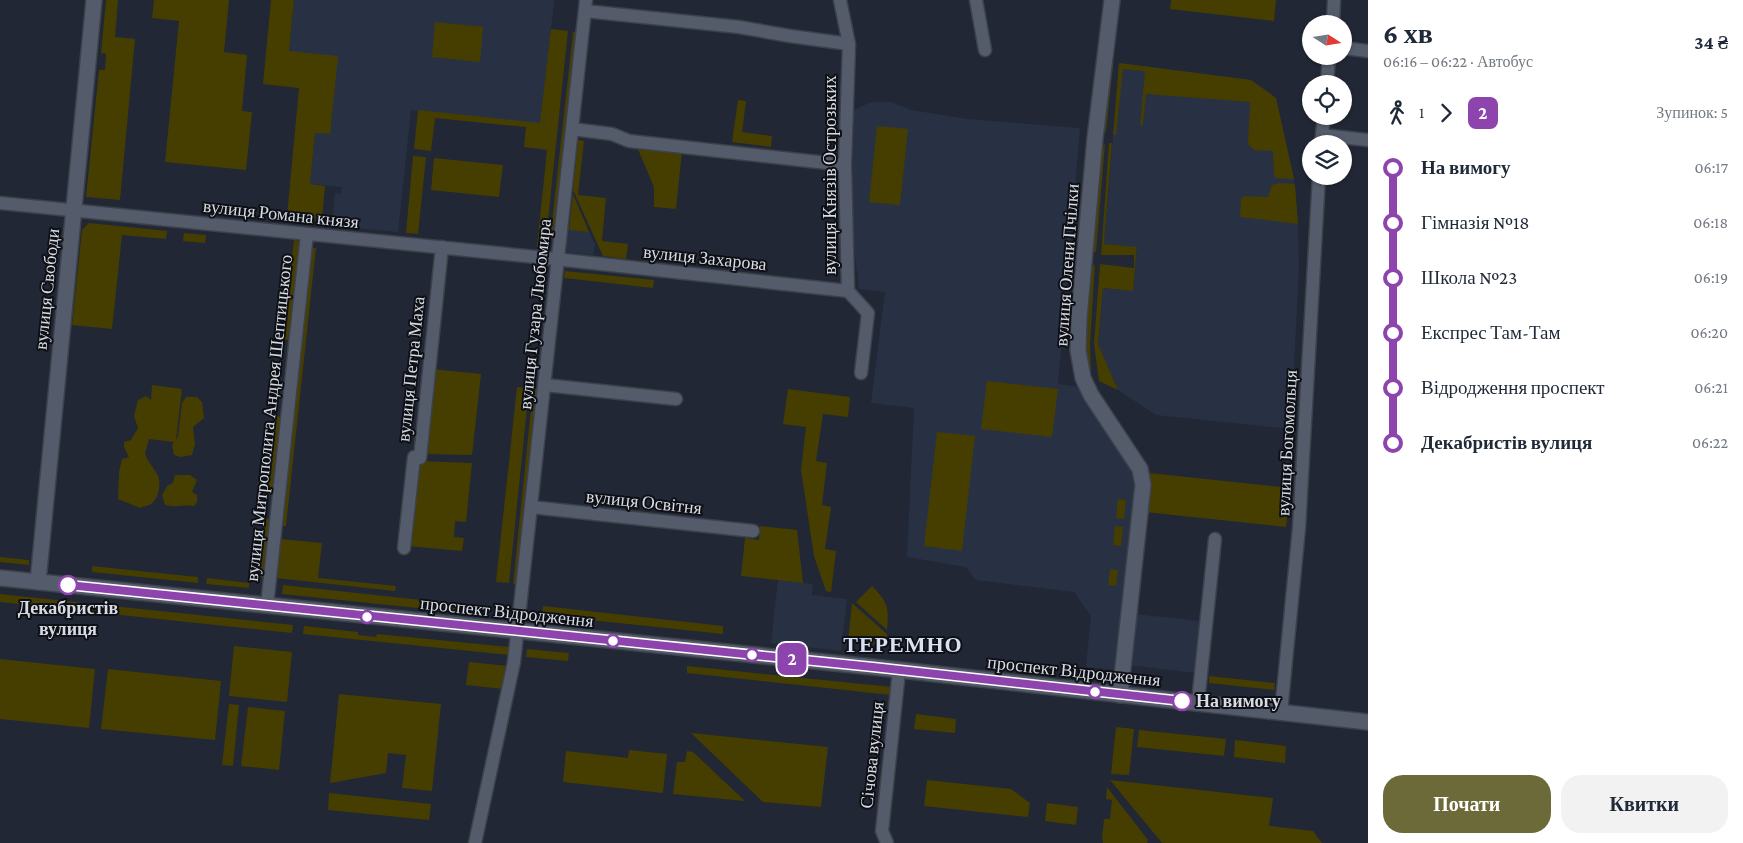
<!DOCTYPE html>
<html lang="uk">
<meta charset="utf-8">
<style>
:root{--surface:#fff;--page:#f2f2f3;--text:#1f2937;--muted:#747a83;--accent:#6c6a38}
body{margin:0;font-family:"Crimson Pro",serif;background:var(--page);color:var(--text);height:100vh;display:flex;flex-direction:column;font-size:19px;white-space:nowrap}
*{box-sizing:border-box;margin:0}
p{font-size:16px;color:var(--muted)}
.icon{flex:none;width:28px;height:28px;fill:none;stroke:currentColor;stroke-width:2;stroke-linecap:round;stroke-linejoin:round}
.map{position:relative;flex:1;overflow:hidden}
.drawer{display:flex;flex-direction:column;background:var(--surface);width:375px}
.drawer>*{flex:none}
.badge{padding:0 10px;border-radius:8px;font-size:18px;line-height:32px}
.needle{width:32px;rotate:102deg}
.tools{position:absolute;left:1302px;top:15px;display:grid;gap:10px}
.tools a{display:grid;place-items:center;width:50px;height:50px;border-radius:50%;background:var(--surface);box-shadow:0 1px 4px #0004;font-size:25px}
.map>.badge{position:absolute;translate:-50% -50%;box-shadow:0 0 0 2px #fff}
.legs{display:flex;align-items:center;gap:8px;height:55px;padding:0 15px;font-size:16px}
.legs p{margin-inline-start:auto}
.summary{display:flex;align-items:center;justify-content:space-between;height:85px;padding:0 15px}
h1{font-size:28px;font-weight:700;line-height:38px}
.cta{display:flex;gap:10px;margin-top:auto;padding:10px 15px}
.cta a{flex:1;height:58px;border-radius:20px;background:var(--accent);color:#fff;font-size:20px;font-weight:700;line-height:58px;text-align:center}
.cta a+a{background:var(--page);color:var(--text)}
ul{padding:0 15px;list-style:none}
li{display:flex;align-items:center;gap:18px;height:55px;font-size:19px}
li i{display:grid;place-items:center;width:8px;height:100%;margin:0 6px;background:currentColor}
li i::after{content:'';width:12px;height:12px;margin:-6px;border:4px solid;border-radius:50%;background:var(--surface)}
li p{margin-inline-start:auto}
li:first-child i{background:linear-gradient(#0000 50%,currentColor 0)}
li:last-child i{background:linear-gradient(currentColor 50%,#0000 0)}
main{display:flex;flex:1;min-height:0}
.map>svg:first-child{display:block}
</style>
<main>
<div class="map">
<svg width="1368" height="843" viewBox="0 0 1368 843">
<rect width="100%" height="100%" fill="#212734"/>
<path fill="#283143" d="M294,0H554L541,124L411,110L398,232L332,226L335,193L341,194L342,187L310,184L315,132L329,134L289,51Z
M1119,63L1251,80L1276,98L1294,179L1298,224L1299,265L1291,429L1156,415L1118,390L1098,344L1103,288L1133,291L1137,248L1104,244Z
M871,102H891L911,110L967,119L1080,128L1058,384L1081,387L1135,472L1137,485L1116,670L1086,667L1091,616L1074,592L976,580L966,567L907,557L914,408L871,403L885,292L859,289L851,222L854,110Z
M566,229L589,232L595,244L593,255L564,252Z
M778,580L813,584L812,595L847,599L841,651L771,643Z
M1134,614L1201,621L1195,673L1129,665Z"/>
<path fill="#453e00" d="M106,0H118L115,37L135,39L120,200L86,197L99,70H105L106,54L101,53Z
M154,0H229L224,52L247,55L242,111L252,112L246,170L165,162L179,21L152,18Z
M271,0H294L289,51L338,56L330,134L315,133L310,184L325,186L322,219L287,216L299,88L263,84Z
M1171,0H1276L1274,21L1170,9Z
M435,22L483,27L480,62L432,57Z
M551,29L568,31L545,248L537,247L547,150L524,147L526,127L435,118L431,151L414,149L418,110L540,123Z
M573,32H577L555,239H550Z
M1119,63L1251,80L1276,98L1294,179L1276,178L1274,174L1273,151L1254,150L1248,144L1250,102L1146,94L1143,124L1141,126H1140L1145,71L1123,69L1116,135H1113Z
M1113,66L1106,132L1102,127L1108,70Z
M738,100L746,101L742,132L772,136L771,147L732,142Z
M877,126L908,129L900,205L869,202Z
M578,140L584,141L578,195L606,198L602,241L628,244L626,259L603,256L573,190Z
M1109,143H1112L1104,244L1137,247L1133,291L1103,288L1098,344L1118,390L1099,381L1094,344L1100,264L1134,268V255H1101Z
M1105,144L1096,253L1091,249L1099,150Z
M637,147L682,151L676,209L654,207V187Z
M413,156L426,157L418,234L406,233Z
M434,158L503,165L499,197L431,190Z
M1280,183L1295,184L1298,224L1240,217L1241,199L1244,196L1268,197L1272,185Z
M573,194L589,232L569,230Z
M89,223L167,231L166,239L122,235L112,329L72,325L82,230Z
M184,233L206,235L205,243L183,241Z
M294,240L300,241L290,340L283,339Z
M311,248H316L286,526H281Z
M1095,264L1090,344L1091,370H1087L1083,343L1089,269Z
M565,271L654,280L653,288L564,278Z
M432,369L481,374L472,455L423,454Z
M987,381L1058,389L1052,437L981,429Z
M152,385L182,389L176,440L178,436L182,403L186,397H197L202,402L204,418L193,427L195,444L192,455L181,457L174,455L172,446L174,442L149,439L145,454C148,462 153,467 157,474C162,481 159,499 151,504C148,506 144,506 140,508L118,499L119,472L122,459L129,457L124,447V442L131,440L138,428L134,416L138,400L146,396L151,400Z
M517,387L529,388L509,583L496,582Z
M533,389H538L518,584H513Z
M788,389L850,397L848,417L823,414L816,461L827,463L822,505L831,507L825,549L836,551L831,592L826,591L814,556L801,470L806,427L783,424Z
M275,416L283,417L274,495H267Z
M937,432L975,436L962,551L924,546Z
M417,461L472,463L466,522L455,521L454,537L464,538L462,551L408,546Z
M1149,473L1290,488L1286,527L1145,512Z
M175,475H190L197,480L192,492L197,495V502L194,506C184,504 175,508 165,505L162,495L167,486L173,483Z
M1118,499L1126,500L1124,519L1116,518Z
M264,518L272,519L265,578L258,577Z
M760,526L797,530L803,583L741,576L745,538L759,540Z
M1115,526L1123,527L1121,546L1113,545Z
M280,539L322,543L318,578L396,586L395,591L276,578Z
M0,557L29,560V565L0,562Z
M92,566L198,577V583L92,572Z
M1110,569L1118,570L1116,586L1108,585Z
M207,578L249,583V588L206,584Z
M283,585L477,606L476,614L282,594Z
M872,586C888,603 889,606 887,630L856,602Z
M0,594L103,605L102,613L0,602Z
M852,603L887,634L886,645L848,641Z
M112,606L293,625L292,633L111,614Z
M543,606L723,626V634L542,615Z
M304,626L358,632V635L376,637L377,634L510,647L509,655L303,634Z
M234,646L292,652L287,702L229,696Z
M527,649L569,653L568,661L526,657Z
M0,659L95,669L89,728L0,719Z
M469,662L508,666L503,689L466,685Z
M687,666L892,687L891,695L687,673Z
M108,669L221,681L215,740L101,729Z
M1209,676L1275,683L1274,690L1209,683Z
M339,694L441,704L432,791L402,788L406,755L388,753L386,773L330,783Z
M229,704L239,705L233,766L222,765Z
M248,707L285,711L279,770L241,766Z
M916,714L956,719L955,733L914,729Z
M1116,727L1134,729L1129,775L1111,774Z
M1139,730L1226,739L1224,756L1137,747Z
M691,733L828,747L821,807L763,802Z
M1235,740L1286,746L1285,763L1234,757Z
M629,750L667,754L663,793L563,782L566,751L628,758Z
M687,751L693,752L745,801L673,794L677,762H685Z
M927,780L1011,789L1030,803L1028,817L924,806Z
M1110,780L1273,798L1269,826L1313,831L1322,843H1162Z
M1107,787L1148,840L1147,843H1103L1102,838L1104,819H1110L1112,800L1106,799Z
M329,793L431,804L429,820L328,810Z
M1047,803L1078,807L1076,825L1045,821Z"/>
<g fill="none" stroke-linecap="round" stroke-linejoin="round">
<g stroke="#3c414b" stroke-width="15">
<path id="minor" d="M840,0L849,44L845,165L848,291L868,313L861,373
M976,0L985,50
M585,11L739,27L790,36L849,44
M1333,24L1334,0
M1344,48L1368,51
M1327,84L1329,56
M572,129L612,134L629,141L845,165
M1322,135L1368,140
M1321,144L1324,116
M0,203L546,258L848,291
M545,385L676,399
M531,507L753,531
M404,548L414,457L420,458L442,247
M267,606L307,234
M1198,702L1215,539
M1281,712L1299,528L1319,176
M475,843L514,662L586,0
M887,843L882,831L899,671"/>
</g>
<g stroke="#3c414b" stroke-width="18">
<path id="tertiary" d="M1112,0L1095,138L1079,318L1078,350L1083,378L1091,395L1140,469L1143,485L1120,695
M38,582L94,0"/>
</g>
<g stroke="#3c414b" stroke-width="18">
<path id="secondary" d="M0,578L873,667L1368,722"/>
</g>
<use href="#minor" stroke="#545b6a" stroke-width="12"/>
<use href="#tertiary" stroke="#545b6a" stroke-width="15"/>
<use href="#secondary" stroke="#545b6a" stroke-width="15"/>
</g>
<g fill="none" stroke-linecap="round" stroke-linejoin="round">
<g stroke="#fff" stroke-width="11">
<path id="line-1" d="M68,585L873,667L1182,701"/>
</g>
<use href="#line-1" stroke="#8e44ad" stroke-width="8"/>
</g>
<g fill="#fff" stroke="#8e44ad" stroke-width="2.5">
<circle cx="68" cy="585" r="9"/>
<circle cx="367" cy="617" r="6"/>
<circle cx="613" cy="641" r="6"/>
<circle cx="752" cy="655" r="6"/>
<circle cx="1095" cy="692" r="6"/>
<circle cx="1182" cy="701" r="9"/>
</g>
<g text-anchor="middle" stroke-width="4" stroke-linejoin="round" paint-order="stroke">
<g font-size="18" fill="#d7dce4" stroke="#0e1016">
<text transform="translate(830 175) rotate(-90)" y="6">вулиця Князів Острозьких</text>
<text transform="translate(281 214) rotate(6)" y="6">вулиця Романа князя</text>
<text transform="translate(705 258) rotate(6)" y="6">вулиця Захарова</text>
<text transform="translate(1067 265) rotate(-86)" y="6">вулиця Олени Пчілки</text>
<text transform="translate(47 289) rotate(-84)" y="6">вулиця Свободи</text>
<text transform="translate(535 314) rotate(-84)" y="6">вулиця Гузара Любомира</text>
<text transform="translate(411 369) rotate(-84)" y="6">вулиця Петра Маха</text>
<text transform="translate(269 418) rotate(-84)" y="6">вулиця Митрополита Андрея Шептицького</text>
<text transform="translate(1287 443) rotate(-87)" y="6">вулиця Богомольця</text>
<text transform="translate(644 502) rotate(6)" y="6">вулиця Освітня</text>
<text transform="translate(507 612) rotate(6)" y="6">проспект Відродження</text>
<text transform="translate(1074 671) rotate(6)" y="6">проспект Відродження</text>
<text transform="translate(872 755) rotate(-84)" y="6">Січова вулиця</text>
</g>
<g font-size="18" font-weight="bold" fill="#d7dce4" stroke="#0e1016">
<text x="68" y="614">Декабристів<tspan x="68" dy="21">вулиця</tspan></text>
<text x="1196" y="707" text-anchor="start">На вимогу</text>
</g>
<g font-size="22" font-weight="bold" letter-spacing="1" fill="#d9e1f3" stroke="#0e1016">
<text x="903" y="652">ТЕРЕМНО</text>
</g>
</g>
</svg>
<div class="tools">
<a><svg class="needle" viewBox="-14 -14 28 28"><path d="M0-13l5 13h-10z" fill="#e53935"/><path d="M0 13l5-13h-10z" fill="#747a83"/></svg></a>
<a><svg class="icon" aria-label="locate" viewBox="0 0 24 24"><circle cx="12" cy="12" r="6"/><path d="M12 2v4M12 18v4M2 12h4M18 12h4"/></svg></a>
<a><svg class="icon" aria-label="layers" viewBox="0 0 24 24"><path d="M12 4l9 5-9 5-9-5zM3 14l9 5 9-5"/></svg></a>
</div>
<b class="badge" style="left:792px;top:659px;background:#8e44ad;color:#fff">2</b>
</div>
<section class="drawer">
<div class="summary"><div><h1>6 хв</h1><p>06:16 – 06:22 · Автобус</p></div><b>34 ₴</b></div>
<div class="legs"><svg class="icon" aria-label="walk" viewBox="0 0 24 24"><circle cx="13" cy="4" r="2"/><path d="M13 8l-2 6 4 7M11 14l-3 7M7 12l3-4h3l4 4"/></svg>1<svg class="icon" aria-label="forward" viewBox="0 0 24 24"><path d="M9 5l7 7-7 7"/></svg><b class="badge" style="background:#8e44ad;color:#fff">2</b><p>Зупинок: 5</p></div>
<ul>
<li><i style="color:#8e44ad"></i><b>На вимогу</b><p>06:17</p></li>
<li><i style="color:#8e44ad"></i><span>Гімназія №18</span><p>06:18</p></li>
<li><i style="color:#8e44ad"></i><span>Школа №23</span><p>06:19</p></li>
<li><i style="color:#8e44ad"></i><span>Експрес Там-Там</span><p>06:20</p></li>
<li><i style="color:#8e44ad"></i><span>Відродження проспект</span><p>06:21</p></li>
<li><i style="color:#8e44ad"></i><b>Декабристів вулиця</b><p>06:22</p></li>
</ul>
<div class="cta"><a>Почати</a><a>Квитки</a></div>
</section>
</main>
